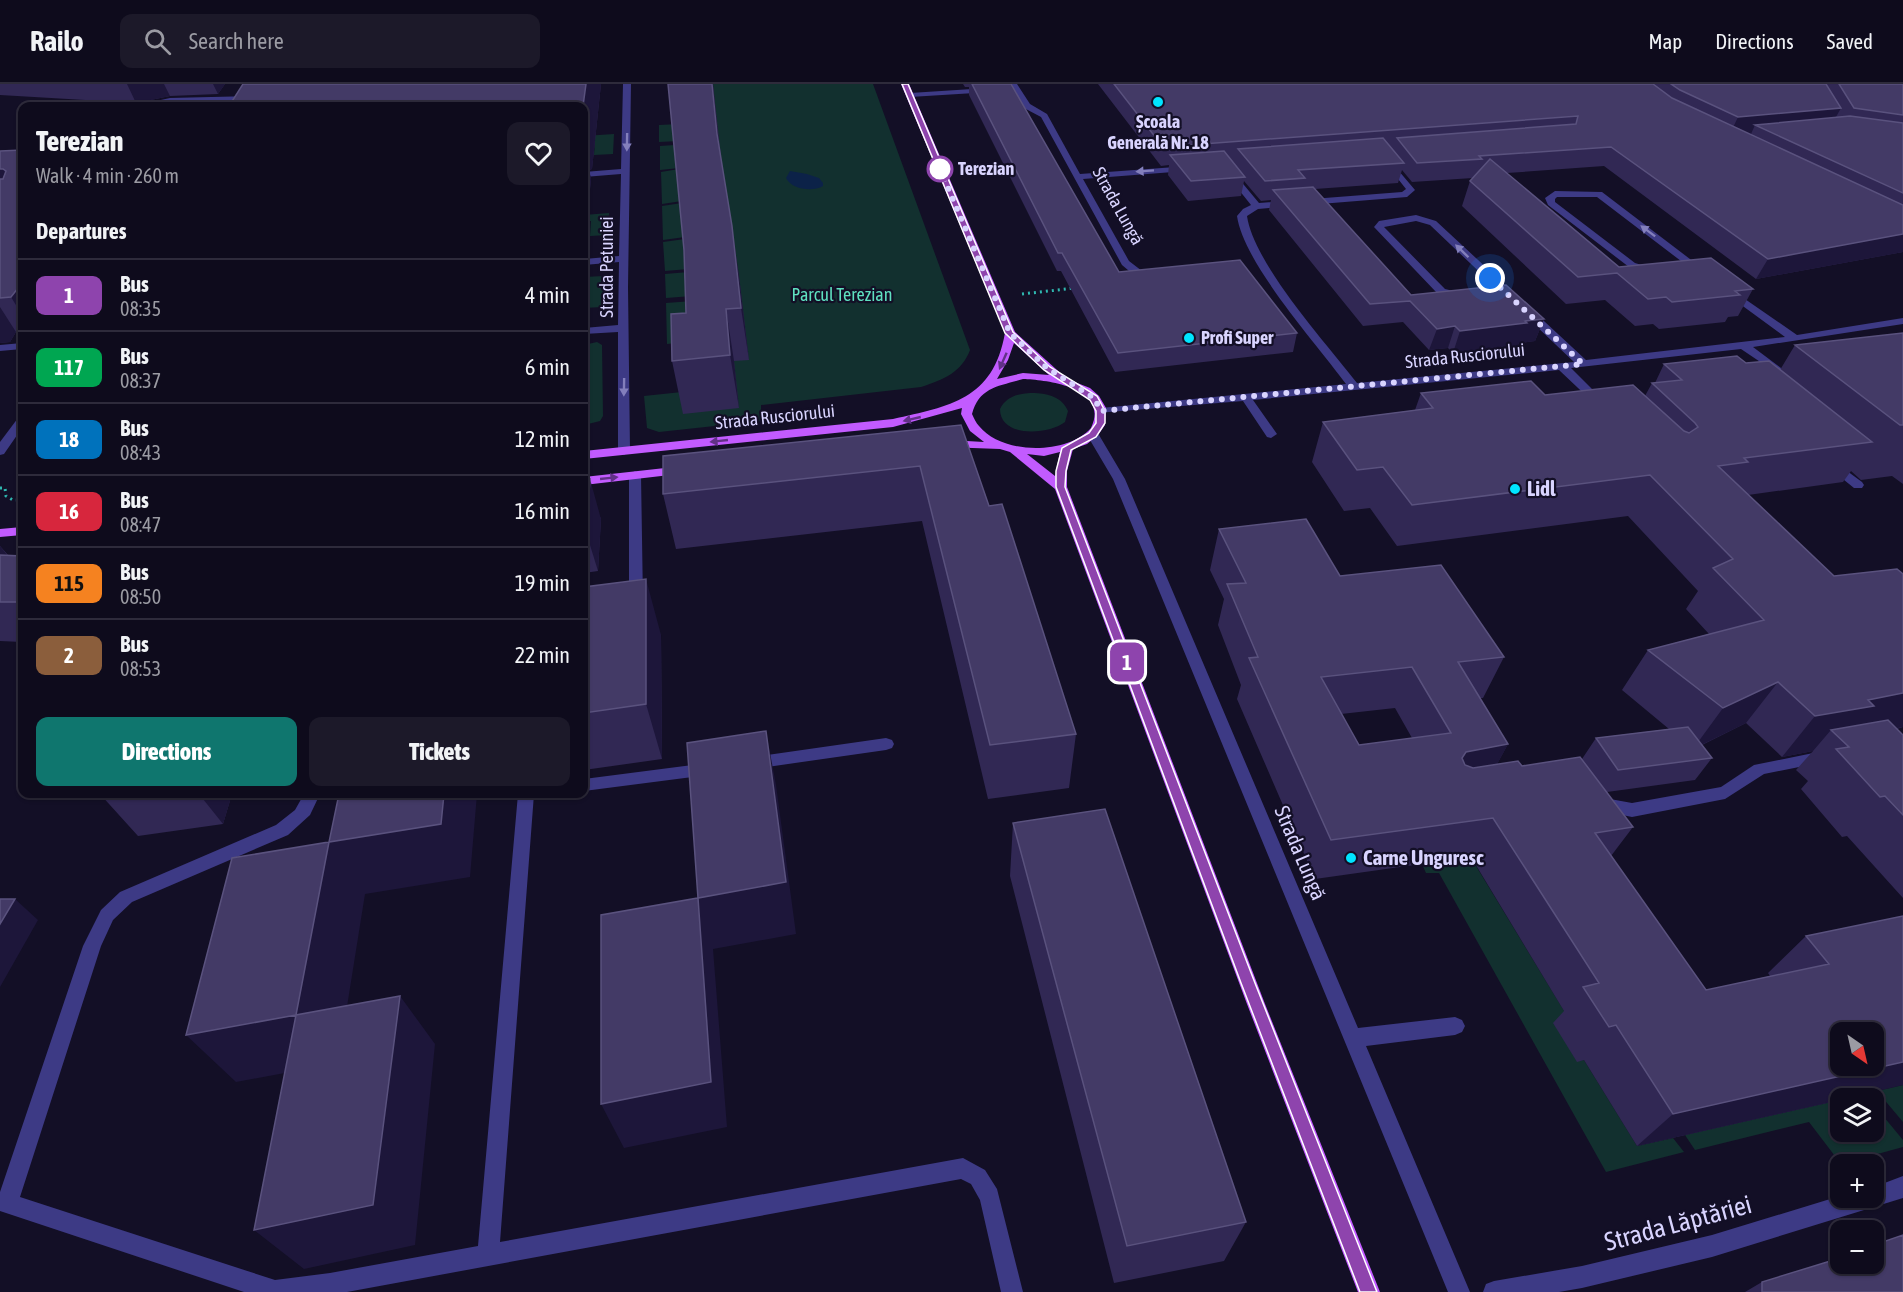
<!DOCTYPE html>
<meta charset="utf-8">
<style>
:root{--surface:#0e0b1c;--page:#1c1929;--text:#f1f3f6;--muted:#9b9ba3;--line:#2e2b3b;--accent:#0f766e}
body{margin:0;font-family:"Asap Condensed",sans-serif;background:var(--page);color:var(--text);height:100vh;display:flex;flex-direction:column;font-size:22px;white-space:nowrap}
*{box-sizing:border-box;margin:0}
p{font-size:20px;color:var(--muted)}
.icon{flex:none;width:33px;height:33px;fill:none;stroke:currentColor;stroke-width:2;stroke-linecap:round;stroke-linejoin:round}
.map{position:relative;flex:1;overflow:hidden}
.details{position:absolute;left:18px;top:18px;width:570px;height:696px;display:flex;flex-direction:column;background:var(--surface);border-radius:12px;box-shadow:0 2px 4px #0004,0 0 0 2px var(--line)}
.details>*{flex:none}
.badge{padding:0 12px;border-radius:9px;font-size:21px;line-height:39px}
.needle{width:39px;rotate:146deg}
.tools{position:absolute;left:1830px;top:938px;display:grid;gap:12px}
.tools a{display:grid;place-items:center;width:54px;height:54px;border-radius:12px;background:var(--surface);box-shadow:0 2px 4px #0004,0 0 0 2px var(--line);font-size:30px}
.you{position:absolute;width:30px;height:30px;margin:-15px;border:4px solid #fff;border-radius:50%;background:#1a73e8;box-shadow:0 0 0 9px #1a73e833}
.map>.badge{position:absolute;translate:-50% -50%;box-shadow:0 0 0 3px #fff}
h2{padding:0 18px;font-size:22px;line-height:54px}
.round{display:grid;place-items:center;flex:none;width:63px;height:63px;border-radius:12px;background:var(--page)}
.overview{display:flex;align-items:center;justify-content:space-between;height:102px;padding:0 18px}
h1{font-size:28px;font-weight:800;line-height:45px}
.primary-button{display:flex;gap:12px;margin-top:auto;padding:12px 18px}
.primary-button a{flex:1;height:69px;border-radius:12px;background:var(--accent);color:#fff;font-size:24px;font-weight:800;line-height:69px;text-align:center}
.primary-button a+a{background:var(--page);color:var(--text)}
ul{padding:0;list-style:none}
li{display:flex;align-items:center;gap:18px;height:72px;padding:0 18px;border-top:2px solid var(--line)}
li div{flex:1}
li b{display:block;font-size:22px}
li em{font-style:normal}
li .badge{min-width:66px;font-weight:700;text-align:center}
header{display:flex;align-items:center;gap:36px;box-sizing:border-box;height:84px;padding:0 30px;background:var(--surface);border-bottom:2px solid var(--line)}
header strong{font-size:28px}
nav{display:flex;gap:33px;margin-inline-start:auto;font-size:21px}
.search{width:420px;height:54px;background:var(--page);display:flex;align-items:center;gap:15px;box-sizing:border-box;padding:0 21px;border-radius:12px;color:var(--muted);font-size:22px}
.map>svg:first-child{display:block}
</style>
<header>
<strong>Railo</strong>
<div class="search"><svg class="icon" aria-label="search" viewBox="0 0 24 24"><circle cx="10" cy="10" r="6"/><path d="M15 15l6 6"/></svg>Search here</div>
<nav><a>Map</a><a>Directions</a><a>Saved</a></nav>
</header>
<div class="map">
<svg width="1903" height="1208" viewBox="0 0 1903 1208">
<rect width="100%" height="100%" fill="#130f26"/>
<path fill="#12302f" d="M703,0H873L970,266C962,288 943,296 921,303L761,321V337L659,348L647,344L644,312L682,308L692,212L666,214L665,190L737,184L736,181L665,187L663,158L685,155L724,97L720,66L679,84L660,86V62L719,58V55L659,58V41L680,40Z
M614,50L613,70L594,71L595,58L584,59V52Z
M679,85L682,117L662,120L661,88Z
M682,119L685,153L663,156L662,122Z
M609,129L608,151L590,152L591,137H584V131Z
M604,192L602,223L584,224V193Z
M693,217L695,257L667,260L666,219Z
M597,258L602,261L603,332L600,337L584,341V306H586L587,275H584V261Z
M1035,309C1049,310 1062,313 1068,327L1065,338C1048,351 1000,354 1000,325C1007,311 1021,309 1035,309Z
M1445,731L1569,935L1554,939L1577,977L1584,976L1637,1062L1673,1054L1684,1068L1606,1088L1439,789H1426L1422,780Z
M1903,1001V1038L1877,1007Z
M1840,1016V1047H1874V1021L1903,1056V1063L1841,1080L1809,1038L1695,1066L1685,1051Z"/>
<path fill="#0c2248" d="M790,87L807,90L819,94L823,99V102C813,108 792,106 786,94Z"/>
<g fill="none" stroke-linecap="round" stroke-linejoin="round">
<path stroke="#2fb8b0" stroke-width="3" stroke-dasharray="2 4" stroke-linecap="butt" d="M1022,210L1075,204
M0,404H5L6,412L13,416H22"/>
<path fill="#3d3a85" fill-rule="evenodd" d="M623,0H631L628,203L630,367L624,371L618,367V248L584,250V244L618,241L619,178L584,181V175L619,172L621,90L584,93V88L621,85Z
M1009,0H1017L1030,20L1047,30L1080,90L1189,82L1190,84L1186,87L1083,95L1129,177L1142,187L1157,190V194L1135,192L1122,181L1041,33L1024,24Z
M988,4H991V8L910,13L906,11L910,9Z
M253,12L257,14L256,16L133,22L170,14Z
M1387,73L1415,106L1407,113L1258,125L1247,132C1254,180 1326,259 1357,299L1574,278L1430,141L1416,137L1384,143L1445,205L1466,210V214L1437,209L1374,143L1379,137L1416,131L1436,137L1586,276L1785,253L1725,209L1724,207L1729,204L1797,251L1903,234V240L1753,263L1785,287L1787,289L1781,292L1741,265L1571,284L1606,319L1600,322L1596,321L1559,286L1253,316L1277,350L1271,354L1267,353L1243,317L1097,329V325L1101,324L1346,300C1316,259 1244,180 1237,132L1243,125L1251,121L1227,91L1234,89L1259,119L1402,108L1406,105L1383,76Z
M1555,107L1602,108L1707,188L1698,190L1597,113H1557L1555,115V118L1635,179L1658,186L1653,189L1629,183L1548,121L1545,114Z
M22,259V265L0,267V261Z
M22,332V344L4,370L0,371V358L18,334Z
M1093,347L1099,351L1125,395L1358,944L1455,933L1462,936L1465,942L1462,948L1455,951L1366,962L1470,1208H1448L1113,395L1087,351Z
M1832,376L1862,398L1864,401L1862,404H1854L1828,383V377Z
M635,387L641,391L643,517L636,522L629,517V391Z
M886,654L892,656L894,660L892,664L886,666L753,685L747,683L745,679L747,675L753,673Z
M1823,667L1829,669L1831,673L1829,677L1764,690L1725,715L1632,733L1593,725L1591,720L1593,715L1599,713L1632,719L1721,703L1754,681Z
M708,679L714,681L716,685L714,689L708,691L584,707V695Z
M304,710H320L310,731L288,751L132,818L113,836L101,862L20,1113L275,1196L330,1189L478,1162L518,710H534L500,1158L963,1074L985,1086L997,1105L1023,1208H1001L980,1116L971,1100L961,1095L347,1208H244L0,1127V1108L83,862L101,826L120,808L276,741L295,726Z
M1903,1092V1114L1712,1173L1582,1204L1559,1208H1483L1486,1200L1494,1197L1582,1182L1712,1151L1840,1112L1874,1113V1103Z"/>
<path fill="#c25bff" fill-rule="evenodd" d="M901,0H909L1015,248L1067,295L1090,304L1099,312L1106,324L1105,341L1098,351L1087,360L1073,365L1067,387V403L1265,920L1380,1208H1358L1247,920L1055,405L1010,368L1000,365L945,363L943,360L949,356L984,358L970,347L961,330L962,324L893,343L584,375V367L893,335C950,322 993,316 1005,249ZM1014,259L1049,291L1023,289L997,295L1008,276ZM1023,295C1049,296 1110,304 1091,344C1067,371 1002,371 979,342C976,339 974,334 972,330C979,303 999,302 1023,295ZM1060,368L1055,392L1027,370L1044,372Z
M683,382L687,383L689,386L687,389L584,401V393Z
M22,443V451L0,453V445Z"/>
</g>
<path fill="#312854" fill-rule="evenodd" d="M0,0H225L218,10L170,12L136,19L0,11Z
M243,0H601L592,85L589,86L591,95L588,125L590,136L588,172L584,173V22Z
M668,0H713L722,82L739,192L749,276L734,277L739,324L683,330L672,277L686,229L684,166Z
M963,0H1011L1119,188L1297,249L1293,268L1115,288L1061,187H1057L969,11V3H965Z
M1098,0H1903V168L1756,195L1604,82L1507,89L1619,183L1753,205L1738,232L1728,233L1725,238L1659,245L1653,240L1635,242L1605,216L1566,220L1462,122L1470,97L1473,94L1412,98L1402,86L1398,99L1315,105L1411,211L1544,235L1535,257L1519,259L1518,261L1453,269L1448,264L1429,266L1403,238L1363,242L1269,126L1271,116L1261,117L1244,97L1241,112L1188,117L1168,91L1169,81L1161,82Z
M22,66V248H16L10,258L0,259V67Z
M1903,249V400L1892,392L1861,396L1851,387L1843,398L1748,411L1834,492L1903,490V643L1897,645L1903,651V814L1847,752L1842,753L1801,705L1808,697L1796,686L1813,667L1782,673L1746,639L1702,661L1712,674L1695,696L1607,708L1633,743L1611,772L1706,906L1770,892L1768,889L1806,852L1903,832L1840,1016L1637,1062L1584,976L1577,978L1553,939L1564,927L1471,773L1315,795L1237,615L1241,601L1218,541L1224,515L1210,486L1219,445L1340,492L1504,573L1483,614H1480L1508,660L1497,680L1522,682L1582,675L1596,654L1669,645L1622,606L1648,566L1709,550L1686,525L1698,507L1628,432L1397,462L1370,424L1344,427L1312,378L1323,338L1415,326L1421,309L1645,312L1652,299H1655L1664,280L1746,279L1780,286L1795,261ZM1395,624L1412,654L1359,661L1341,630Z
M961,341L989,422L1076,650L1069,704L988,715L922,437L676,465L663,410Z
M584,396L601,435L598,487L584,489Z
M0,462L8,471L22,472V558L0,557Z
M584,503L661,551L662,675L584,686Z
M100,710H232L223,740L138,752Z
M1013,739L1246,1138L1224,1177L1114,1199L1010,792Z
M1840,1179L1903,1208H1745L1762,1198Z"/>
<path fill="#1d163a" d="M127,0H164L170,12L136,19Z
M213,0H225L218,10Z
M586,0H601L592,85L589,86L591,95L588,125L590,136L588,172L584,152L583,22Z
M712,0H713L723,97L717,50Z
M1841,24L1831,42L1755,41L1751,50L1729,52L1738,33Z
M0,85H3L22,116L0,118Z
M732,142L739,192L749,276L741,224Z
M1903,150V168L1756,195L1768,175Z
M22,199V231L11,213Z
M0,223L16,248L10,258L0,259Z
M726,225L734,277L739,324L730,271Z
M1544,235L1535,257L1519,259L1518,261L1453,269L1460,247Z
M1455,242L1448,264L1429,266L1437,245Z
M590,395L601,435L598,487L586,448Z
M0,462L22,490L0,478Z
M646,495L661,551L662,675L646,620Z
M1778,598L1746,639L1693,665L1723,624Z
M1903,609V643L1846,654L1831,646L1813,667L1782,673L1815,632L1868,616Z
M766,647L776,701L796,850L713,865L727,1043L624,1064L601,1020L698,814Z
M1508,660L1486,701L1442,714L1466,668Z
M199,710H232L223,740Z
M444,710H477L470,793L365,810L338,979L236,998L186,951L329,758Z
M15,815L38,836L0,903V840Z
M400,912L435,960L415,1161L304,1185L254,1146Z
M1903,978V1001L1848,1014H1840V1016L1637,1062L1673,1030Z"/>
<path fill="#433a66" stroke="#5a527e" stroke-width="1.5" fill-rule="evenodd" d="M243,0H586L583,22H229Z
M668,0H712L717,50L732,142L741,224L726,225L730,271L672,277L671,230L686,229L684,166Z
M972,0H1011L1119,188L1240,176L1297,249L1118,269L1062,169H1058Z
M1114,0H1653L1672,14L1903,121V150L1768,175L1611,63L1479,72L1482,75L1417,79L1397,54L1576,40L1578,32L1163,63Z
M1671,0H1826L1841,24L1738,33L1680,6Z
M1839,0H1903V31L1854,24Z
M1850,32L1903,39V109L1755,41Z
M1383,54L1404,79L1298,86L1305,94L1265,97L1238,65Z
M22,66V199L11,213L0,214V95H3L6,87L3,85H0V67Z
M1224,67L1245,93L1191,97L1170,71Z
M1490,75L1619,183L1711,174L1753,205L1735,207L1740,211L1672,218L1666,213L1648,215L1617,189L1578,193L1470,97Z
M1313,103L1411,211L1506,201L1544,235L1525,237L1527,239L1460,247L1455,242L1437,245L1410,217L1370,220L1273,106Z
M1903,249V341H1900L1795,261Z
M1737,272L1746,279L1769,277L1872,358L1744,374L1748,378L1718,382L1834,492L1897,485L1903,490V609L1868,616L1874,622L1815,632L1778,598L1723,624L1648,566L1764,536L1713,484L1733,475L1650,391L1412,421L1383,383L1357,386L1323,338L1433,324L1421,309L1531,297L1545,311L1633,301L1684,347L1689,349L1698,343L1695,339L1652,299L1682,296L1664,280Z
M961,341L989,422L1002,420L1076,650L990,661L920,382L663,410V372Z
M590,395L586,448H584V396Z
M1306,435L1340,492L1441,481L1504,573L1458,578L1508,660L1466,668L1462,674L1465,681L1473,684L1518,677L1522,682L1580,673L1633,743L1595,749L1706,906L1829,880L1806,852L1903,832V978L1673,1030L1616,941L1609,943L1583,903L1599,899L1493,734L1331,756L1249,574L1258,573L1227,500L1246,499L1219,445ZM1412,583L1451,649L1359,661L1321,593ZM1840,948H1874V981H1840Z
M0,471L22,472V518H0Z
M646,495V620L584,629V503Z
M1888,636L1903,651V731L1885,712L1880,713L1836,665L1849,663L1831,646Z
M1688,643L1712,674L1618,686L1596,654Z
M766,647L786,798L698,814L687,659Z
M339,710H444L441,740L329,758Z
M1105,725L1246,1138L1127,1162L1013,739Z
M329,758L296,931L186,951L232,774Z
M698,814L711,998L601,1020V831Z
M0,815H15L0,840Z
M400,912L373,1121L254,1146L296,931Z
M1903,1151V1208H1762V1198L1840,1174V1179H1874V1161Z"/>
<defs><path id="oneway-solid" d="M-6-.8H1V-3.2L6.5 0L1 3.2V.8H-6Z" transform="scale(1.5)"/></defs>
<g fill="#837fbc">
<use href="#oneway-solid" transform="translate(627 58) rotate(91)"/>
<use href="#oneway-solid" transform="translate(1145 87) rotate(176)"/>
<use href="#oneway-solid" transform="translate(1648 147) rotate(-143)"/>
<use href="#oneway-solid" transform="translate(1462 167) rotate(-136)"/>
<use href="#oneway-solid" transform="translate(624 303) rotate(91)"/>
</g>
<g fill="#623188">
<use href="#oneway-solid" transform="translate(1003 277) rotate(114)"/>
<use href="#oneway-solid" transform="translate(912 335) rotate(167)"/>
<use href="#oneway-solid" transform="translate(719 357) rotate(174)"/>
<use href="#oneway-solid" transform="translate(609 394) rotate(-6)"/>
</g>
<path fill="#8e44ad" stroke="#fff" stroke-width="1.5" d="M902,0H908L1013,248L1050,283L1097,312L1105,327V339L1096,353L1071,366L1066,387L1065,403L1255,899L1377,1208H1360L1241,899L1056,403V387L1062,364L1089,349L1096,339V327L1090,316L1044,286L1005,249Z"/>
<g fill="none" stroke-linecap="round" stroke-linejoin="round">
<path stroke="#d9d4ff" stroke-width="6" stroke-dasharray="0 10.8" d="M940,85L1010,249L1047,284L1094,314L1101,327L1583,280L1490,194"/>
</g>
<g fill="#00e5ff" stroke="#130f26" stroke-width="2">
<circle cx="1158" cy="18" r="6"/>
<circle cx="1189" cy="254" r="6"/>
<circle cx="1515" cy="405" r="6"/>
<circle cx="1351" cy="774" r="6"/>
</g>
<circle fill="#fff" stroke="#8e44ad" stroke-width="3" cx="940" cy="85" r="12"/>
<g text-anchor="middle" stroke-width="4.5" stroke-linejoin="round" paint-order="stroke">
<g font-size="18" font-weight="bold" fill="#d9d4ff" stroke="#130f26">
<text x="1158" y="44">Școala<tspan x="1158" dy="21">Generală Nr. 18</tspan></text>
<text x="1201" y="260" text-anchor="start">Profi Super</text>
</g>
<g font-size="18" font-weight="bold" fill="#d9d4ff" stroke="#130f26" text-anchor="start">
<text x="958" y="91">Terezian</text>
</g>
<g font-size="18" fill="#d9d4ff" stroke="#130f26">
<text transform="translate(1118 122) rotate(61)" y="6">Strada Lungă</text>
<text transform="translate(607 183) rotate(-90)" y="6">Strada Petuniei</text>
<text transform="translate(1465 272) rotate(-6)" y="6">Strada Rusciorului</text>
<text transform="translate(775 333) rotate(-6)" y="6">Strada Rusciorului</text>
</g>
<g font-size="18" fill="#5fe0c0" stroke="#130f26">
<text x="842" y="217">Parcul Terezian</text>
</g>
<g font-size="21" font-weight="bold" fill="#d9d4ff" stroke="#130f26" text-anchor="start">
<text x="1527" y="412">Lidl</text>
<text x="1363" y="781">Carne Unguresc</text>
</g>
<g font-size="21" fill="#d9d4ff" stroke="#130f26">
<text transform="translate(1300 769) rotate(67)" y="7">Strada Lungă</text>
</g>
<g font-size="26" fill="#d9d4ff" stroke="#130f26">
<text transform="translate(1678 1139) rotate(-15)" y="9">Strada Lăptăriei</text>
</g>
</g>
</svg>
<div class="tools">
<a><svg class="needle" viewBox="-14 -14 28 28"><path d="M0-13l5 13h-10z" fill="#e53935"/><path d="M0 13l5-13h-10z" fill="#9b9ba3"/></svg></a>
<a><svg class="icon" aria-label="layers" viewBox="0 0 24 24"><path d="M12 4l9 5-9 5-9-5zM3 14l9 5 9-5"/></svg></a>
<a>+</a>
<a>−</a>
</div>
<div class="you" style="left:1490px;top:194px"></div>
<b class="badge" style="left:1127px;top:578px;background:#8e44ad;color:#fff">1</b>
<section class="details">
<div class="overview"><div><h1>Terezian</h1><p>Walk · 4 min · 260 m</p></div><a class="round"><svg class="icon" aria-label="heart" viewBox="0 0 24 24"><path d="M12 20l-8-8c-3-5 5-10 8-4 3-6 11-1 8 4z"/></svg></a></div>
<h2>Departures</h2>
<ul>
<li><span class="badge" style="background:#8e44ad;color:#fff">1</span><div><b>Bus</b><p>08:35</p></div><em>4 min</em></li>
<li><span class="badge" style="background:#00a651;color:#fff">117</span><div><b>Bus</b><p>08:37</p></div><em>6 min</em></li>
<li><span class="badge" style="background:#0072bc;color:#fff">18</span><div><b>Bus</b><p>08:43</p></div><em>12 min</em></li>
<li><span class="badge" style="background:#d7263d;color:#fff">16</span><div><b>Bus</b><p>08:47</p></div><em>16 min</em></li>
<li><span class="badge" style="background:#f58220;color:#111">115</span><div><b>Bus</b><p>08:50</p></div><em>19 min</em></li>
<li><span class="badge" style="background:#8b5e3c;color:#fff">2</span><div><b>Bus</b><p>08:53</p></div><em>22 min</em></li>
</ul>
<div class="primary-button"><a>Directions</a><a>Tickets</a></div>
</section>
</div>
